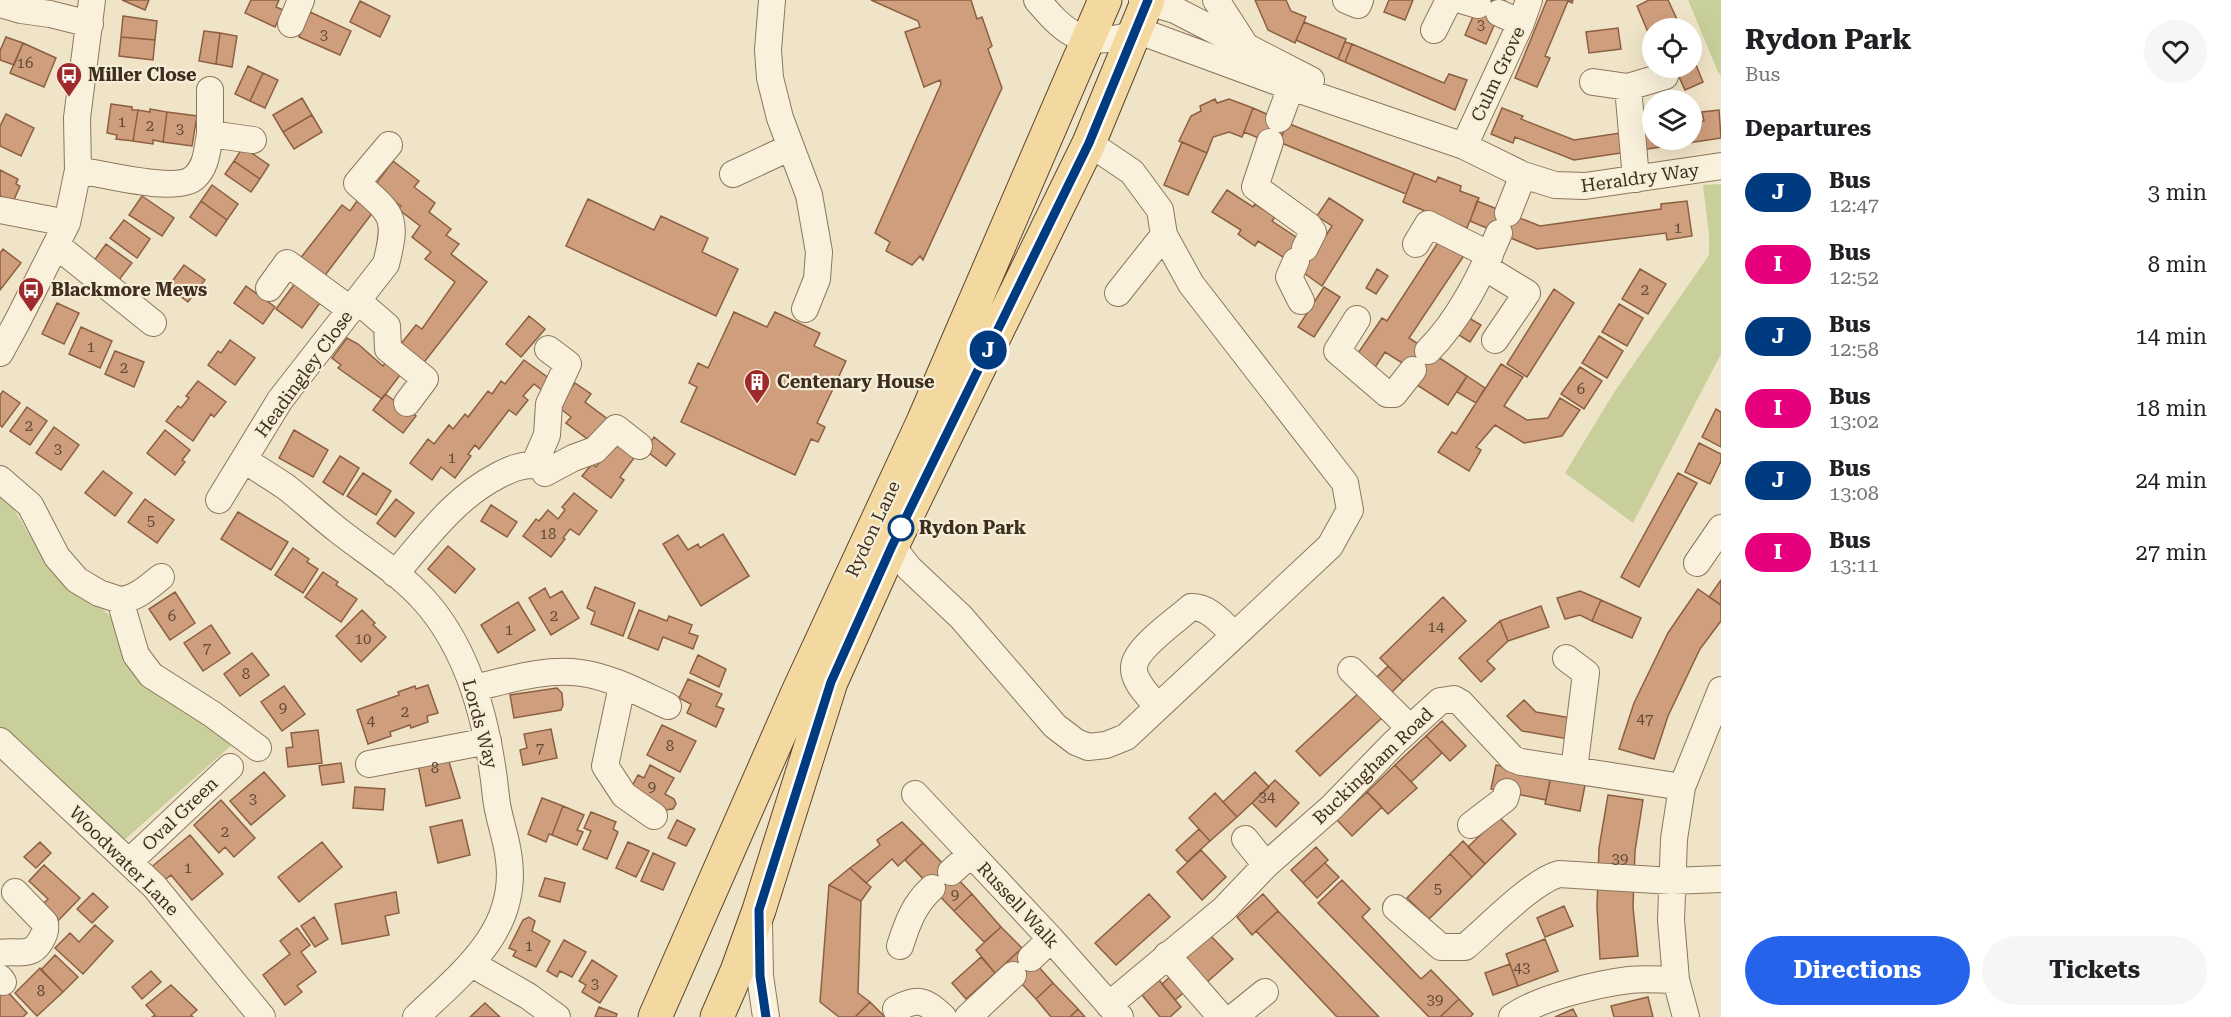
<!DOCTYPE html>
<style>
:root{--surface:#fff;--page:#f6f6f6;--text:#202124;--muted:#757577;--accent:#2563eb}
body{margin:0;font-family:"Roboto Serif",serif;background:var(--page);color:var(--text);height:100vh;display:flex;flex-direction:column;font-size:22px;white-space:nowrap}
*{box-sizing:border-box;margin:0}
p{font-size:20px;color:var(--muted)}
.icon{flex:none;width:33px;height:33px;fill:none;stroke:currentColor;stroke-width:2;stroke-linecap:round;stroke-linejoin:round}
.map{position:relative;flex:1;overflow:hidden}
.drawer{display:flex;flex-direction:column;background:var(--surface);width:510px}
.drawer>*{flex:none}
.badge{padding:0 12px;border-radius:20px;font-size:21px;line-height:39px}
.buttons{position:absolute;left:1642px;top:18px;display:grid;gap:12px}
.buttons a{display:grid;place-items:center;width:60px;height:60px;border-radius:50%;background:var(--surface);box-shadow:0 6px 24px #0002;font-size:30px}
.map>.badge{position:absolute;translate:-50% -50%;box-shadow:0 0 0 3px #fff}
h2{padding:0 24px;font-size:22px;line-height:54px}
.round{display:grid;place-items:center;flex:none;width:63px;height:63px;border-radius:32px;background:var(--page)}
.headline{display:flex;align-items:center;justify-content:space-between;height:102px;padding:0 24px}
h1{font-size:28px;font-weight:700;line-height:45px}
.action{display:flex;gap:12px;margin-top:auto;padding:12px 24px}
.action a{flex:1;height:69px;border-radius:36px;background:var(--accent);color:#fff;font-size:24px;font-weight:700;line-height:69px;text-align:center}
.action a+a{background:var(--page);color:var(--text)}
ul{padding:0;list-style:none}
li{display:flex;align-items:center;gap:18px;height:72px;padding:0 24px}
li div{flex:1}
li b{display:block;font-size:22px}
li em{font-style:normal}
li .badge{min-width:66px;font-weight:700;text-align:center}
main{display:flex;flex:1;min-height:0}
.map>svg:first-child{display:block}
</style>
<main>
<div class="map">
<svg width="1721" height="1017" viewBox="0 0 1721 1017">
<rect width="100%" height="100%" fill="#f0e4c8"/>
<path fill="#c9cf9b" d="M1688,0H1721V76L1718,72Z
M1721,184V354L1633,523L1565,473L1615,391L1709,255V235L1703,185Z
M0,497L12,506L42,556L74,592L95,602L110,616L119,633L123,655L144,687L156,683L233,744L121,843L0,730Z"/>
<path fill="#cf9f7d" stroke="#8d5f41" stroke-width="1.5" d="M122,0H149L145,10Z
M251,0H279L276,7L283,10L275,27L245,13Z
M871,0H971L977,19L982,17L992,46L988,49L1002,88L923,260L920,256L912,265L886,251L890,242L875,233L941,84L940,80L924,87L905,32L920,27L918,21Z
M1255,0H1286L1291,11L1306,17L1295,43L1268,30Z
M1389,0H1413L1405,20L1384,12Z
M1480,0H1505L1486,44L1465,35Z
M1547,0H1573L1572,3L1568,1L1545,56L1550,58L1537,87L1515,78Z
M1649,0H1668L1681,28H1653V44L1637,6Z
M360,1L390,16L380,37L350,22Z
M310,12L351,31L340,55L299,37Z
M123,16L157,21L155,40L121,37Z
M1304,22L1346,39L1338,59L1296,40Z
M1618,28L1621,49L1589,53L1586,32Z
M204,31L220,33L216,64L199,61Z
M220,33L237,36L232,67L216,64Z
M6,37L23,43L14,65L0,60V51Z
M121,37L155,40L153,60L119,56Z
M1345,42L1352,44L1345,62L1338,59Z
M23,43L56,58L44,87L10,73Z
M1352,44L1444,83L1449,74L1467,80L1455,110L1345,62Z
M1692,55L1703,82L1685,90L1675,68H1692Z
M248,66L263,73L250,101L235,94Z
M263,73L278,80L265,108L250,101Z
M302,98L312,115L283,132L273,115Z
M1215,99L1217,103L1229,99L1253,108L1242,137L1229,132L1213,137L1207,153L1179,141L1191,116L1201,111L1200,106Z
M111,104L132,107V110H138L133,141L116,139L117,135L107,133Z
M1253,108L1287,123L1278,146L1244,132Z
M1502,108L1523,116L1521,119L1574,140L1653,128V140H1692V123L1704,121L1702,112L1719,110L1721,138L1574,160L1515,137L1513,143L1491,134Z
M150,109L167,112L163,142L153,140V144L133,141L138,110L150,112Z
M167,112L197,116L192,146L163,142Z
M6,114L34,128L21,156L0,146V126Z
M312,115L322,132L294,149L283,132Z
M1287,123L1414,173L1406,194L1279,142Z
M1182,142L1207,153L1188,195L1164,185Z
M243,147L269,165L260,179L234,161Z
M234,161L260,179L251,192L225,174Z
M393,161L419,181L414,187L435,203L429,212L451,229L446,235L459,244L451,254L487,282L418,370L409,363L382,399L338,368L341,365L332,358L347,338L358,344L383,366L416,325L422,329L455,282L425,259L431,252L412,237L420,226L398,209L401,206L386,195L310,295L320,303L302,328L276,309L307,267L299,260L342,205L350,211L357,201L361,204Z
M0,170L18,179L16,184L20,186L13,202L0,196Z
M1414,173L1436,182L1438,177L1461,186L1460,191L1479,198L1467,228L1403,202Z
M212,185L238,204L227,220L201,201Z
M1227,190L1253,207L1255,204L1275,217L1272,221L1299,239L1286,259L1258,241L1255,246L1238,234L1241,230L1212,212Z
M142,196L174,218L162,236L129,215Z
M1329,198L1363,220L1322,286L1297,268L1288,256L1296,243L1314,254L1332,226L1317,216Z
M588,199L654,230L661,216L708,238L702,252L738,269L716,316L566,246Z
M201,201L227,220L216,236L190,217Z
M1477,201L1540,226L1661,209V204L1687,201L1692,236L1667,240L1666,233L1537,249L1470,221Z
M124,220L150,239L137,258L110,238Z
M1441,238L1465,254L1409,338L1467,376L1448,405L1414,383L1420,374L1385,352L1372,372L1354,359L1382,318L1387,321Z
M106,244L132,263L118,281L93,262Z
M3,249L21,263L0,290V253Z
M184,265L205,280L188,302L168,287Z
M1377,269L1388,276L1376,294L1366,288Z
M1640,269L1666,284L1648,314L1622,299Z
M246,286L275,307L263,324L234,303Z
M1324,287L1340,297L1314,337L1298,327Z
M1554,289L1574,303L1527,377L1507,364Z
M57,303L79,313L64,344L42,334Z
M1619,304L1643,318L1627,346L1602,332Z
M734,312L767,327L775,312L820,333L814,346L846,361L817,423L825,427L818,442L811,439L795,475L681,422L697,387L689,383L698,363L708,368Z
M1462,314L1481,325L1470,342L1451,330Z
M529,316L545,329L521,357L506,344Z
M81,327L112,341L100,368L69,354Z
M1599,336L1623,351L1607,378L1582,363Z
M230,340L255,358L235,385L208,365L218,351L221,353Z
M115,351L144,362L134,387L105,374Z
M524,360L568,392L575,383L591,394L585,402L609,420L614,443L634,458L620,477L624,480L611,498L582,476L592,464L596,467L606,453L566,423L571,417L556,405L558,403L534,384L523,396L528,400L516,415L509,410L479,449L475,445L468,454L471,456L455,478L441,467L432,480L410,463L428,439L434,444L449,425L453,429L465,414L468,417L488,391L492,394L501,381L505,384Z
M1501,364L1523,377L1504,406L1527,420L1548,418L1560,398L1580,410L1562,436L1524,443L1495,425L1476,447L1481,450L1469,471L1438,452L1452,432L1456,434Z
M1580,367L1602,381L1584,409L1561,394Z
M1467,376L1485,388L1476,403L1457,392Z
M198,381L226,402L214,417L211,414L193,441L166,421L178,406L181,408L189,398L186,396Z
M3,391L20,403L2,427L0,425V395Z
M385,394L416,416L403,433L373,410Z
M27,407L47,421L30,445L10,431Z
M1716,409L1721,412V447L1702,437Z
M54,427L79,445L61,470L36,453Z
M165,430L190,450L182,460L185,462L175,475L147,453Z
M294,430L328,450L313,477L279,458Z
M654,437L675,454L666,466L645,450Z
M1699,443L1721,454V461L1710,484L1685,472Z
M340,456L359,468L343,495L323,482Z
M103,471L132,493L115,516L85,493Z
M363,473L391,491L376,515L347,496Z
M1678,473L1697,483L1639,587L1621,577Z
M574,493L597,511L579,535L570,529L563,538L565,539L551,557L523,536L536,519L539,521L548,510L558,519L565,510L562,507Z
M145,499L174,520L157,543L128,522Z
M396,499L414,513L395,537L377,523Z
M491,505L517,522L507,537L481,521Z
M238,512L288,542L271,570L221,539Z
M723,534L749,576L701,606L663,544L678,535L688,550L698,544L700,548Z
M448,546L475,569L455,593L428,569Z
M293,548L309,559L307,562L318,569L303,593L275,575Z
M323,572L338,582L336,585L357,599L341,622L305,597Z
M1721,580V605L1709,597Z
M595,587L635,603L623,636L591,624L595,612L587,608Z
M545,588L550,598L562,591L579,618L551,635L529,598Z
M1698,589L1721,605V621L1700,649L1668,716L1654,759L1619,749L1634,703L1668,633Z
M1580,591L1601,600L1592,621L1580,615L1565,619L1557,598Z
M175,592L195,623L170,640L149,609Z
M1443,597L1466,621L1403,681L1380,658Z
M1601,600L1641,618L1632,638L1592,621Z
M518,602L535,630L498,653L481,625Z
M1541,606L1549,627L1508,641L1500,621Z
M362,610L375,623L373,625L386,637L361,662L336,636Z
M639,610L667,621L669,616L692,625L689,633L698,636L693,649L663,637L658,650L628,638Z
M1500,621L1508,641L1487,661L1495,669L1481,682L1459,658Z
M211,625L230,653L203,671L184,643Z
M252,653L269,675L240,696L224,674Z
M698,655L726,669L719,687L690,673Z
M1388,666L1403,681L1388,696L1373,681Z
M688,679L722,694L716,706L724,709L716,727L687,713L691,704L679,698Z
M428,685L438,713L427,716L428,722L411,728L410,725L390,732L391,736L368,744L357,710L399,695L398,692L415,686L416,689Z
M284,686L305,714L282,731L261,702Z
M557,688L562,693L563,705L561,710L514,718L510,695Z
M1361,691L1384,716L1320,776L1296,751Z
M1524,700L1536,712L1589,721L1585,742L1522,731L1507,716Z
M1442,721L1466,746L1450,761L1426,736Z
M662,725L696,741L680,772L647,755Z
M551,729L557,758L523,765L520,750L527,748L524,734Z
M318,730L322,763L288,767L286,748L293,747L291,733Z
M1426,736L1442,753L1411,782L1395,765Z
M446,752L460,798L426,806L417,759Z
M341,763L344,782L322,785L319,766Z
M650,765L674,778L665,794L674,799L676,804L673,809L665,810L630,790L638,775L644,778Z
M1395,765L1417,788L1388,814L1367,792Z
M1496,765L1551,775L1546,800L1491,789Z
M264,772L285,796L251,825L230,801Z
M1255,772L1269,787L1237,817L1223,802Z
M1552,773L1586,780L1580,811L1545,804Z
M1275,780L1299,803L1276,827L1252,803Z
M355,787L385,789L383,810L353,808Z
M1367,792L1382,807L1352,836L1337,820Z
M1215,793L1237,817L1210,841L1189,818Z
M1608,795L1643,800L1635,851L1633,907L1638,956L1600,959L1597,907L1599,848Z
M542,798L563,806L552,835L549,834L546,842L528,834Z
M221,800L255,838L234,857L225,847L219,853L194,825Z
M563,806L584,815L577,830L583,832L577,845L552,835Z
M591,812L616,822L613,829L618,832L607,859L583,849L591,831L584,828Z
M1499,817L1516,834L1485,864L1468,847Z
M462,820L470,855L438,863L430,827Z
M677,820L695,829L686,846L668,838Z
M902,822L923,843L898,866L892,859L866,883L850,868L880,845L877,840Z
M1199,829L1210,841L1187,862L1176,850Z
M190,835L223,874L192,900L171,875L161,883L149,869Z
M1463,841L1485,864L1472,877L1450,854Z
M40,842L51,853L36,868L24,857Z
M322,842L342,867L299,902L278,877Z
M628,842L649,851L636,877L616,868Z
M923,843L972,894L954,911L905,860Z
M1316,847L1328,860L1303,883L1291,870Z
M1201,850L1226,877L1202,900L1177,872Z
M653,853L675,863L663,890L641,881Z
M1450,854L1472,877L1429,919L1407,898Z
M1325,863L1339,877L1317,898L1303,883Z
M44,865L80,898L56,923L40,907L48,899L29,881Z
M850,868L871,887L861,901L829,885Z
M545,878L565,883L560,902L539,896Z
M1342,880L1370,909L1362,917L1421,979L1431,970L1459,999L1440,1017H1429L1318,903Z
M829,885L861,901L858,993L870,1002L855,1017H839L820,1002Z
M396,892L399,913L385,916L389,935L342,944L335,904Z
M93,893L108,907L92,923L77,909Z
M972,894L1001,927L984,942L954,911Z
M1149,894L1170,917L1116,965L1095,943Z
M1263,894L1278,911L1252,935L1237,917Z
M1564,906L1573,926L1545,937L1537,918Z
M1278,911L1343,979L1379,1017H1337L1321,1000L1256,931Z
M314,917L328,939L315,947L301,926Z
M529,917L535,921L532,931L550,941L536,967L513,956L516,951L509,948L523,920Z
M95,925L113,941L83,974L55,948L70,933L79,942Z
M1001,927L1022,948L995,973L976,950Z
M297,928L310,945L301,952L316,972L297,986L302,992L285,1005L263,975L290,954L280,941Z
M1210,935L1233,959L1205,984L1182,960Z
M1545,939L1558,971L1518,986L1506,954Z
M564,940L586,952L572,977L560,971L557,977L547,971Z
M1022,948L1053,983L1036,999L1004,965Z
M55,955L78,977L63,992L41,970Z
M981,957L995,973L966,999L952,983Z
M592,960L617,976L600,1003L582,992L586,985L579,981Z
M1185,963L1200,979L1175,1000L1162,984Z
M1510,964L1518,986L1493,995L1485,973Z
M40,968L63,992L37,1016L15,993Z
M151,971L161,982L142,999L132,987Z
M1159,980L1181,1007L1170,1017H1160L1142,995Z
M1053,983L1078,1009L1070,1017H1051L1036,999Z
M171,985L197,1010L191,1015L193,1017H152L155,1015L146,1005Z
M6,990L27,1013L23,1017H0V995Z
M1648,997L1653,1017H1614L1611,1006Z
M1459,999L1473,1014L1470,1017H1440Z
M870,1002L885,1017H855Z
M485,1003L500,1017H470Z
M599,1007L617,1014L616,1017H595Z
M1078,1009L1085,1017H1070Z
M1573,1009L1577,1017H1555Z"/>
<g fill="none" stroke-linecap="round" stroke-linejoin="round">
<g stroke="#8d765c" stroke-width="28">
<path id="minor" d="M772,0L768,50L770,78L780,118L809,195L819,252L817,279L805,309
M1037,0C1063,30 1076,45 1119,38C1136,35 1131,30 1150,35L1291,87L1464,146L1523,175L1555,185L1585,186L1721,166
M1142,0L1175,10L1311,80
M1216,0L1245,45
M1346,0L1358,5L1360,0
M1461,0L1478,5
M0,4L21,10L50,14L90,24
M1499,13L1521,23
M291,24L301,0
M1434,30L1449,0
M1593,82L1628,87L1665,76
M1628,87L1636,179
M1279,119L1291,87
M210,134V90
M1270,142L1255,187L1309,226L1313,232L1305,248
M1464,146L1521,23L1529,0
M78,170C103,174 178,194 195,177C207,166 207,149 210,134L253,140
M733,174L791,147
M0,210L67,223
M1508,213L1523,175
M1416,244L1428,224L1490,255
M56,245L153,323
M1296,261L1289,277L1301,301
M1484,267L1527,293L1495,340
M269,288L287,263L351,310
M1118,293L1164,235
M358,301L387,326L388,349L425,379L407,403
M1357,319L1337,351L1387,394H1394L1413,370
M1428,351C1460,319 1481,275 1499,233
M0,353L17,322L67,223L78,170L77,118L92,0
M244,460C258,469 273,478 286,487C304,501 321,517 339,531C367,553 400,573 424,600C471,652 489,729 496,797C498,818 507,838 509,860C518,931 462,973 416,1017
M545,473L573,458L595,450L616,428L639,446
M0,479L30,505L57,557L77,580L99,593L120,600L136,655L151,675L212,714L258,748
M219,500L280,400L386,264C398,216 393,215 357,183L389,145
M892,546L909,568L961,617L1055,726L1076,742L1088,747L1106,745L1126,737L1330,546L1350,510L1345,483L1191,284L1164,235L1160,210L1132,172L1089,143
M1697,563L1721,528
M395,574C427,537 454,498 499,475C511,469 520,465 534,465L547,435L549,404L568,364L548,349
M120,600C136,599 148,587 161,577
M1566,658L1586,673L1574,770
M1351,670L1410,728
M622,686L605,766L624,795L654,816
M474,688C508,680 546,668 581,673C611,677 640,693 668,706
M1158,707C1149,696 1133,682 1134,667C1135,648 1177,620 1191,607C1209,606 1222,624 1235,635
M0,741L154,886L262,1017
M369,764L488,741
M915,794L1051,939L1120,1017
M1471,825L1505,799L1507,792
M1245,839L1266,865
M130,861L230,767
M951,872L971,854
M1396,908L1441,947H1465C1489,927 1531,882 1559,874L1672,881L1721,879
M759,922L760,976L766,1017
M900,946C907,924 914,904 932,888
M0,953C16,950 30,958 40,942C44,935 46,931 45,923L15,892
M1167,955L1221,1017
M1031,958L1051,939
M472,964L528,996L557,1017
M0,978L3,982
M1109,1005L1224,909L1266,865L1332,807L1394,743L1440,701L1454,699L1461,703L1513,759L1521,762L1682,787
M896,1009C918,997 925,1000 943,1017
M968,1017L1013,975
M1234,1017L1265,992
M1512,1017C1538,998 1597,984 1629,980C1644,978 1661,980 1676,980
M1686,1017L1676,980L1671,920L1674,839L1682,787L1721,690"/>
</g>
<g stroke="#5b4430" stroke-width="35">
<path id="major" d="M655,1017L798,692L923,422L1105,0
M717,1017L737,971L759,910L831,682L892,546L1089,143L1148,0"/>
</g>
<use href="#minor" stroke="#faf1dc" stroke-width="26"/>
<use href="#major" stroke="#f3d9a0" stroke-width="33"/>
</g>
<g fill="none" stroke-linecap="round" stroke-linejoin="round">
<g stroke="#fff" stroke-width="14">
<path id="line" d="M766,1017L760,976L759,910L831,682L892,546L1089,143L1148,0"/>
</g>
<use href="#line" stroke="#003b80" stroke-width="9"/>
</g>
<defs>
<g id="bus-pin" transform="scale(1.35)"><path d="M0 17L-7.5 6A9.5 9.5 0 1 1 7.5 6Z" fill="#9e2a2b" stroke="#f7eed8"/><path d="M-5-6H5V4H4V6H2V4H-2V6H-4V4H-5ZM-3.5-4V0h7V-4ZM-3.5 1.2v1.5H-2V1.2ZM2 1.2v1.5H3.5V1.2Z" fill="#fff"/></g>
<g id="building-pin" transform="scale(1.35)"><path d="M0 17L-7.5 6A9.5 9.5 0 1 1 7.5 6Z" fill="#9e2a2b" stroke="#f7eed8"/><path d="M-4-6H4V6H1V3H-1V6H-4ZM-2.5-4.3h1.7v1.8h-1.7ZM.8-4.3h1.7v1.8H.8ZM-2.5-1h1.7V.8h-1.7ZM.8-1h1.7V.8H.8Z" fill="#fff"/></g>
</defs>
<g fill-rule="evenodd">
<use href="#bus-pin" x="69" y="75"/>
<use href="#bus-pin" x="31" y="290"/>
<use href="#building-pin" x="757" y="382"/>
</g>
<circle fill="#fff" stroke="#003b80" stroke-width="3" cx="901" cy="528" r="12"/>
<g text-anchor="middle" stroke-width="4.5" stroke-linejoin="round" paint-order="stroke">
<g font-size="15" fill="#624a37">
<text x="1481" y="30">3</text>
<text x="324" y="40">3</text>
<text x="25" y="68">16</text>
<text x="122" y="127">1</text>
<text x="150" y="131">2</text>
<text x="180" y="134">3</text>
<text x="1678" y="233">1</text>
<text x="1645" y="295">2</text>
<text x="91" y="352">1</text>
<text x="124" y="373">2</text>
<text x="1581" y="394">6</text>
<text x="29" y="431">2</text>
<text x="58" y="454">3</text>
<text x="452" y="463">1</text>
<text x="151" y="526">5</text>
<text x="548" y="539">18</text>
<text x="172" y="621">6</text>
<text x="554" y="621">2</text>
<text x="1436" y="632">14</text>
<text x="509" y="635">1</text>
<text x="363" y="644">10</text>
<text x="207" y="653">7</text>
<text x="246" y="679">8</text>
<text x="283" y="713">9</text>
<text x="405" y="717">2</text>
<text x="1645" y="724">47</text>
<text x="371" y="726">4</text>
<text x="670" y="751">8</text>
<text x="540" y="753">7</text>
<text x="435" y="773">8</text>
<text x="652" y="792">9</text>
<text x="1267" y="802">34</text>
<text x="253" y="804">3</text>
<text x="225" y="837">2</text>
<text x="1620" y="864">39</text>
<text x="188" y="873">1</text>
<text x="1438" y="894">5</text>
<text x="955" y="900">9</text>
<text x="529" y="951">1</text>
<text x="1522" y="973">43</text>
<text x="595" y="989">3</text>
<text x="41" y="996">8</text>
<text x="1435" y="1005">39</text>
</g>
<g font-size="18" fill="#3d2e20" stroke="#f7eed8">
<text transform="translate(1498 74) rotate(-65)" y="6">Culm Grove</text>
<text transform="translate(1640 178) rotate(-8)" y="6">Heraldry Way</text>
<text transform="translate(304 374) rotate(-54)" y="6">Headingley Close</text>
<text transform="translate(873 529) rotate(-65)" y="6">Rydon Lane</text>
<text transform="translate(480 724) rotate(75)" y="6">Lords Way</text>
<text transform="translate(1373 766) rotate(-44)" y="6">Buckingham Road</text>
<text transform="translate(180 814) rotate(-44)" y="6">Oval Green</text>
<text transform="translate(124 861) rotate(45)" y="6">Woodwater Lane</text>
<text transform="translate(1018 905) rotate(47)" y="6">Russell Walk</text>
</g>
<g font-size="18" font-weight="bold" fill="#3d2e20" stroke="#f7eed8" text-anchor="start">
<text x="88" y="81">Miller Close</text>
<text x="51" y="296">Blackmore Mews</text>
<text x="777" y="388">Centenary House</text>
</g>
<g font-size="18" font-weight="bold" fill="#3d2e20" stroke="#f7eed8" text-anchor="start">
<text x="919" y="534">Rydon Park</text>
</g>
</g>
</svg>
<div class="buttons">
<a><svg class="icon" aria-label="locate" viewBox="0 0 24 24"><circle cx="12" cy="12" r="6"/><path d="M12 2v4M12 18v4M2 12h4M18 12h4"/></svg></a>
<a><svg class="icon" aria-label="layers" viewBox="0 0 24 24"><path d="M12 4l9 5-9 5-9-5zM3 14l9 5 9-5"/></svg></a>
</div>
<b class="badge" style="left:988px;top:350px;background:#003b80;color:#fff">J</b>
</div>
<section class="drawer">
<div class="headline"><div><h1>Rydon Park</h1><p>Bus</p></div><a class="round"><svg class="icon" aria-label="heart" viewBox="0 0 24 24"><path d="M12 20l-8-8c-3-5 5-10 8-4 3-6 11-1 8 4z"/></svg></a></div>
<h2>Departures</h2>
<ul>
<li><span class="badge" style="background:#003b80;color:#fff">J</span><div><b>Bus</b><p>12:47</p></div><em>3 min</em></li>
<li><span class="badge" style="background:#e6007e;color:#fff">I</span><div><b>Bus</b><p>12:52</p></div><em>8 min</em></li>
<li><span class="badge" style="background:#003b80;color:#fff">J</span><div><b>Bus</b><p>12:58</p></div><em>14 min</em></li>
<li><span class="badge" style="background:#e6007e;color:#fff">I</span><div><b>Bus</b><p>13:02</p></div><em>18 min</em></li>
<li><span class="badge" style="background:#003b80;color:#fff">J</span><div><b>Bus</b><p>13:08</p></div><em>24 min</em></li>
<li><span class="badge" style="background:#e6007e;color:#fff">I</span><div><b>Bus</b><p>13:11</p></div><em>27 min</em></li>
</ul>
<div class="action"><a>Directions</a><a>Tickets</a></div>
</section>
</main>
